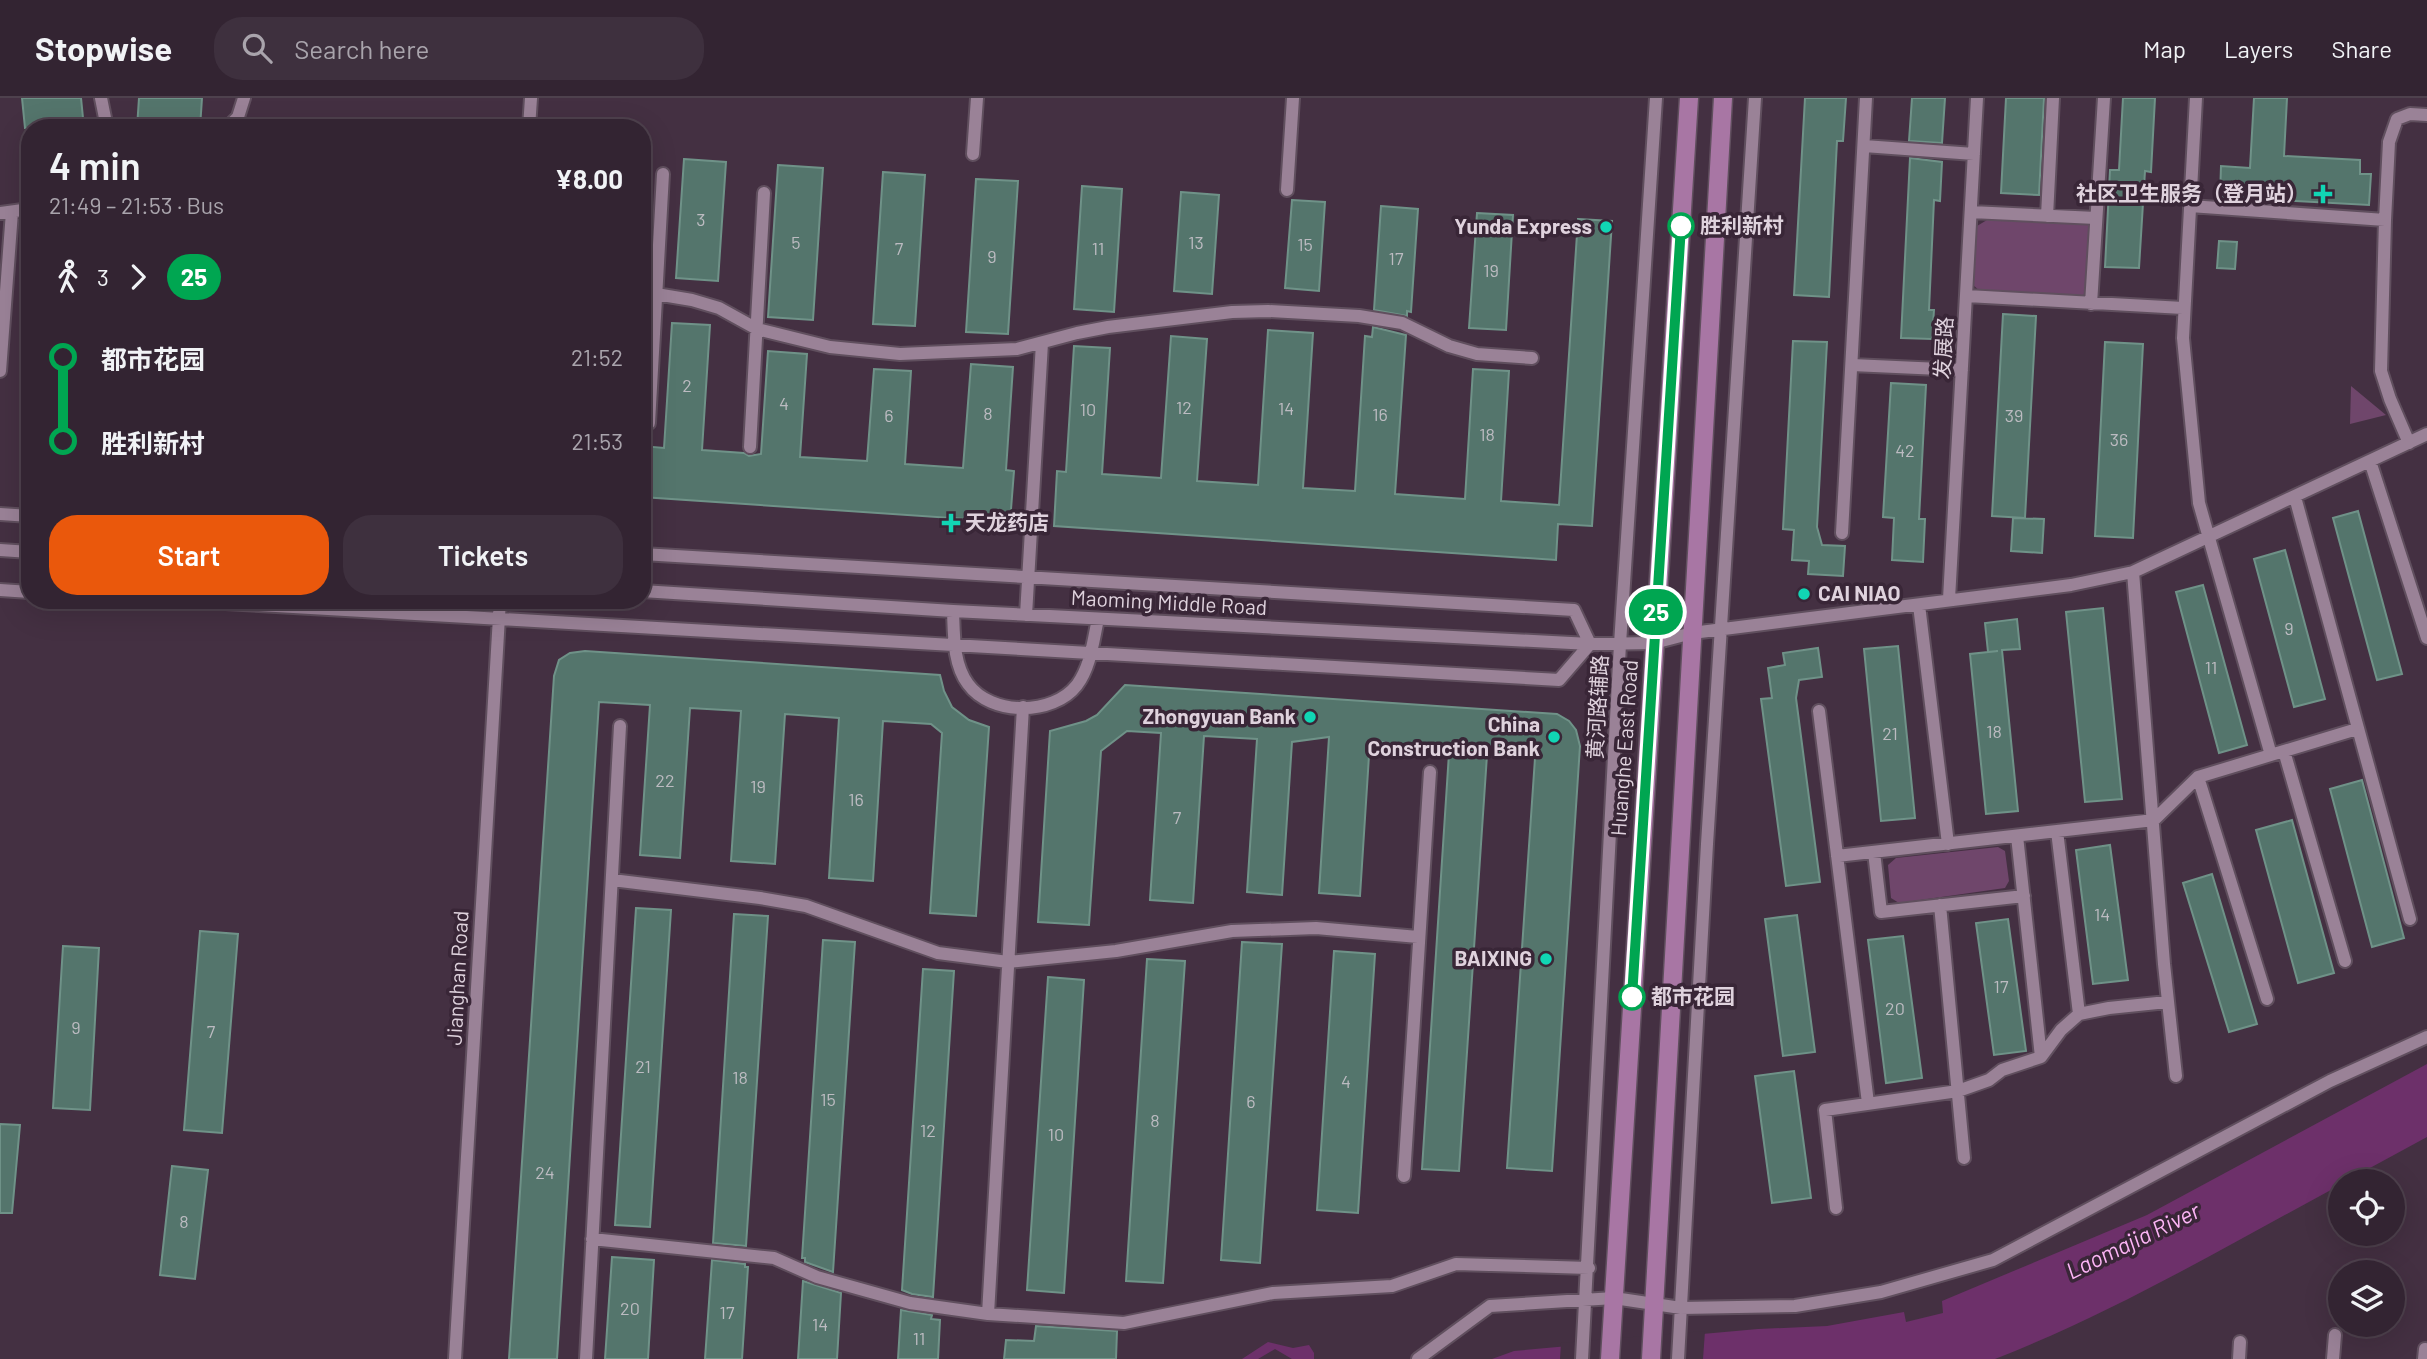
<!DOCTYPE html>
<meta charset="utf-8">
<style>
:root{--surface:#332432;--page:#3e303e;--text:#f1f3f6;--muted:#a9a4ac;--line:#4e414d;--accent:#ea580c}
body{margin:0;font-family:Barlow,"Noto Sans SC",sans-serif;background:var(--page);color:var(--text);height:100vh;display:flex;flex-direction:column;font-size:26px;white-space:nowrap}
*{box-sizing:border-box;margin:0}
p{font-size:23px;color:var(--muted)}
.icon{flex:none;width:38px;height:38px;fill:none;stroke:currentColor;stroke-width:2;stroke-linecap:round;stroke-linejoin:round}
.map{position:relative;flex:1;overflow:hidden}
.details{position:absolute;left:21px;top:21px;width:630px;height:490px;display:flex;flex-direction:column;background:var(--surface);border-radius:28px;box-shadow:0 7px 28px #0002,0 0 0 2px var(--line)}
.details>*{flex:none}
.badge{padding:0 14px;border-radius:23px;font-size:24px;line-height:46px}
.buttons{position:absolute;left:2328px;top:1071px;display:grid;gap:14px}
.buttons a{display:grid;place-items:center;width:77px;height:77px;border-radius:50%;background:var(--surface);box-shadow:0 7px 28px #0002,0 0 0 2px var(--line);font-size:35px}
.map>.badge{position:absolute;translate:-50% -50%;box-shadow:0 0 0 4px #fff}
.legs{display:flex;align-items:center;gap:10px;height:77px;padding:0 28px;font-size:23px}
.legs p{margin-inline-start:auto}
.head{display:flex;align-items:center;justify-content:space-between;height:119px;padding:0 28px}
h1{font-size:38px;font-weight:600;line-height:52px}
.primary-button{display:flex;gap:14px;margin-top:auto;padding:14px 28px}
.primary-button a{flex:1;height:80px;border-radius:28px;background:var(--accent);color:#fff;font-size:28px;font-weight:600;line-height:80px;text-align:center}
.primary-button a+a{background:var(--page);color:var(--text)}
ul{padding:0 28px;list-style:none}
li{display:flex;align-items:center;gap:24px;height:84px;font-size:26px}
li i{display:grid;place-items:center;width:10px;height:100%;margin:0 9px;background:currentColor}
li i::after{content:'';width:18px;height:18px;margin:-9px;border:5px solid;border-radius:50%;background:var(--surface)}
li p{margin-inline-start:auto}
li:first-child i{background:linear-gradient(#0000 50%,currentColor 0)}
li:last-child i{background:linear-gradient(currentColor 50%,#0000 0)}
header{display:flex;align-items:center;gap:42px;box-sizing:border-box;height:98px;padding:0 35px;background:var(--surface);border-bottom:2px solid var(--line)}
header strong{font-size:33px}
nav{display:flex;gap:38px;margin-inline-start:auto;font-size:24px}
.search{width:490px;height:63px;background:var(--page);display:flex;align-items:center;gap:18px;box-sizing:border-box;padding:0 24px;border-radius:28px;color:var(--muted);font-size:26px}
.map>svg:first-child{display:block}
</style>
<header>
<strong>Stopwise</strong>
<div class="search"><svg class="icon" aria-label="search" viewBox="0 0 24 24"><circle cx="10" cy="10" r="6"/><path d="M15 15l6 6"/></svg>Search here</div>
<nav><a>Map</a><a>Layers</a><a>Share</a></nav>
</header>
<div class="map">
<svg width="2427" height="1261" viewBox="0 0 2427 1261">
<rect width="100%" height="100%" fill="#443042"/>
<path fill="#6f466b" d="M1992,119L2090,125L2087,196L2083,201L1982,195L1972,186L1977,128Z
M2351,288L2386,317L2350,326Z
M1998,749L2005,753L2009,783L2005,790L1899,805L1891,800L1888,767L1896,760Z"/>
<path fill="#6d306a" d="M2427,966V1039L2346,1083H2340V1087C2227,1148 2115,1214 1995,1261H1492L1514,1253L1758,1231L1827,1228L1904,1214L1906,1224L1943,1215L1942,1203L2147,1117Z
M1268,1244L1293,1250L1309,1247L1314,1255V1261H1292L1275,1251L1258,1261H1242Z"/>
<path fill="#443042" d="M1705,1233L1703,1261H1560L1561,1245Z"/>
<path fill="#54756c" stroke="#6f9288" stroke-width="2" d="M22,0H81L84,30H25Z
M139,0H202L200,30H137Z
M1805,0H1846L1843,43H1837L1829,199L1794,197Z
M1912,0H1945L1942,45L1909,43Z
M2006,0H2044L2039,97L2001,95Z
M2123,0H2155L2151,74L2145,73L2139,170L2105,169L2110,72H2119Z
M2254,0H2287L2284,58L2360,62V76H2371L2369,107L2220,99L2221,68L2250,70Z
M1910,60L1942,64L1940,103L1934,102L1929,212H1934L1932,241L1901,240Z
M684,61L726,64L718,183L676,180Z
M778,67L823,70L813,222L768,219Z
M883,74L925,77L915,228L873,226Z
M976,81L1018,83L1008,236L966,234Z
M1082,88L1122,91L1114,214L1074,211Z
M1181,94L1219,97L1212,196L1174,193Z
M1292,102L1325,104L1319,193L1285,190Z
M1381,108L1418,111L1411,214L1407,213V218L1374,212Z
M1477,115L1513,117L1506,232L1469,230Z
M1578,121L1612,123L1592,428L1558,426L1556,462L1054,428L1057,373L1066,374L1074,248L1110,250L1102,376L1161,380L1171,238L1207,241L1197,383L1258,387L1268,232L1313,235L1303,390L1355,393L1365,238L1372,239L1373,229L1406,237L1395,396L1465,401L1473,271L1509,273L1501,403L1559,407Z
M2219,143L2237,144L2235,171L2217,170Z
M2003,216L2036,218L2025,420L1992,418Z
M672,225L710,227L702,352L744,355L749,358L761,356L768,253L807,256L800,359L867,363L874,271L911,273L905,366L963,370L971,266L1013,269L1006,372L1014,373L1010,424L642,399V348L664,350Z
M1793,243L1827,244L1817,429L1822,447L1845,448L1843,478L1808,476L1809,463L1792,462L1794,432L1783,431Z
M2105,244L2143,246L2133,440L2095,438Z
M1891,285L1926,287L1919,421H1925L1923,464L1892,462L1894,420L1883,419Z
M2358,413L2402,576L2377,582L2333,420Z
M2013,420L2044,421L2042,455L2011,453Z
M2285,452L2325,601L2294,609L2254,461Z
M2203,487L2247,647L2219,655L2176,494Z
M2103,510L2122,701L2085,704L2066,514Z
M2017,521L2020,551L2002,552L2018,713L1986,716L1970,556L1998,553L1988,554L1985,525Z
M1898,548L1915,720L1881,723L1864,551Z
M1818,550L1822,579L1799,582L1796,600L1820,784L1786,788L1761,601L1772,600L1768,570L1785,567L1783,555Z
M585,553L940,577L944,593L952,609L969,622L989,629L976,818L930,815L942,635L931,626L883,623L873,783L829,780L839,620L785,616L775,766L731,763L741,613L690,610L680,760L640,757L650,607L599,604L557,1261H509L554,578L559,562L570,555Z
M1125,587L1557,616L1569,623L1576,632L1580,648L1552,1073L1507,1070L1535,660L1487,657L1459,1073L1422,1071L1449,655L1370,642L1360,798L1319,795L1329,639L1292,644L1282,797L1247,794L1257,641L1204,638L1193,805L1150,802L1161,635L1127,633L1101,653L1089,827L1038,824L1050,633L1086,623L1097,617Z
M2362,682L2404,840L2372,849L2330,691Z
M2292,722L2334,875L2298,885L2256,732Z
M2110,747L2128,882L2093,886L2076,752Z
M2212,776L2257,926L2229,934L2183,785Z
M636,810L671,812L650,1129L615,1127Z
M734,816L768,818L746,1148L713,1145Z
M1797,817L1815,954L1783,958L1765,821Z
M2008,821L2026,953L1994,957L1976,825Z
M200,833L238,836L222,1035L184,1032Z
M1903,838L1922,980L1886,985L1868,842Z
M823,842L855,844L833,1174L805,1164V1160H802Z
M1242,844L1282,846L1260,1165L1221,1162Z
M63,848L99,850L90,1012L53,1010Z
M1334,853L1375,856L1358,1115L1317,1112Z
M1147,861L1185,863L1163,1185L1126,1183Z
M923,871L954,873L933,1199L912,1196L902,1192Z
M1048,879L1084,882L1064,1195L1027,1192Z
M1794,973L1811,1100L1772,1105L1755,978Z
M0,1026L20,1027L12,1115H0Z
M172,1068L208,1072L195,1181L160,1177Z
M612,1159L654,1162L648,1261H605Z
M712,1162L745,1166V1169H748L742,1261H705Z
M803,1183L841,1195L837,1261H798Z
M901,1212L932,1217L931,1221L940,1222L938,1261H898Z
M1036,1228L1117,1233L1116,1261H1004L1006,1242L1034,1243Z"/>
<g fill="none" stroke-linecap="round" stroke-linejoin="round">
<g stroke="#604f5e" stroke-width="16">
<path id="minor" d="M101,0L107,30
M2196,0L2183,240L2199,405L2271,657
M227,30L238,19L244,0
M529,30L531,0
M1864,48L1974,56
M973,56L977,0
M1287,92L1293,0
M2190,108L2385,122
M1971,114L2096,120
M0,115L30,111
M2047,118L2053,0
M656,196L692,202L719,210L757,231L830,249L900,256L1017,251L1077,235L1108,229L1232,214L1268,213L1359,218L1402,225L1449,248L1477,256L1532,260
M1967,198L2183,210
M2091,206L2104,0
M1852,267L1962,272
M0,273L12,114
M649,325L663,76
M2409,345L2390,301L2381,273L2385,122L2389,44L2397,21L2410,16L2427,17
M750,349L764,95
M2370,363L2427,540
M2295,399L2410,821
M0,416L30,418
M1842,435L1866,0
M0,452L30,454
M2133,474L2164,866L2176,978
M0,492L30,494
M642,493L953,513L1590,546L1654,545L1692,535L2071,487L2133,474L2427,336
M1949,501L1977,0
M172,502L1559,582L1590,546L1574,512L642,456
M1919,507L1948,746
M953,513C954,537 953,566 968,586C991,618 1053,618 1077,587C1091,568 1093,543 1098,521
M1026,517L1042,245
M1819,613L1868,1005
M2284,653L2345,863
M2198,679L2267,901
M2057,733L2079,916
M2017,738L2041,959
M1874,754L1881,814L2024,798
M1837,758L2154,722L2198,679L2357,631
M612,782L760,800L806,808L938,855L1008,864L1116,853L1232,833L1316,830L1418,839
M1940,807L1964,1060
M1404,1078L1430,674
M1836,1110L1825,1012L1958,993L1989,982L2002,972L2041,959L2061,932L2079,916L2109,910L2167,904
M592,1141L774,1160L817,1179L910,1205L988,1216L1124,1225L1273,1195L1392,1188L1456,1166L1589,1170
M988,1216L1023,609
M455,1261L500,502
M586,1261L620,628
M1418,1261L1490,1208L1614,1200L1681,1210L1795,1208L1881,1194L1993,1162L2330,983L2427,939
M1582,1261L1620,546L1656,0
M1678,1261L1707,746L1755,0
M2239,1261L2240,1244
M2333,1261L2335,1237
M2424,1261L2425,1251"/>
</g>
<g stroke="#604f5e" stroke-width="21">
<path id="major" d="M1610,1261L1689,0
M1651,1261L1723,0"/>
</g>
<use href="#minor" stroke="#9a8297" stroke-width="12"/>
<use href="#major" stroke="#a876a4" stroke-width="18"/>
</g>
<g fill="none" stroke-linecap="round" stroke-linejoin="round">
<g stroke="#fff" stroke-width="16">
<path id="line-1" d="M1632,899L1681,128"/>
</g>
<use href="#line-1" stroke="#00a651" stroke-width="10"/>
</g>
<g fill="#11d5b4" stroke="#392637" stroke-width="2.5">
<path d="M2319.5 85.5h7v7h7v7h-7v7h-7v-7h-7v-7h7z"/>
<circle cx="1606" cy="129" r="7"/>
<path d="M947.5 414.5h7v7h7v7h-7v7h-7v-7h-7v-7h7z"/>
<circle cx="1804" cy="496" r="7"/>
<circle cx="1310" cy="619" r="7"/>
<circle cx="1554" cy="639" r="7"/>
<circle cx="1546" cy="861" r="7"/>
</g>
<g fill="#fff" stroke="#00a651" stroke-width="3.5">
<circle cx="1681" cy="128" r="12"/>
<circle cx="1632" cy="899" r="12"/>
</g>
<g text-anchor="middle" stroke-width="7" stroke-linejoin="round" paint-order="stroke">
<g font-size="18" fill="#bcbbc1">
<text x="701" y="128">3</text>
<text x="796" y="151">5</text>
<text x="1196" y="151">13</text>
<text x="1305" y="153">15</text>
<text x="899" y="157">7</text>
<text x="1098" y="157">11</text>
<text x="992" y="165">9</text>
<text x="1396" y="167">17</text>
<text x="1491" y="179">19</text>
<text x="687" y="294">2</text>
<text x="784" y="312">4</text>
<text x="1184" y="316">12</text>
<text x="1286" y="317">14</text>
<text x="1088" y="318">10</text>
<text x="988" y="322">8</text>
<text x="1380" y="323">16</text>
<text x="889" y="324">6</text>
<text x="2014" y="324">39</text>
<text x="1487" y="343">18</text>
<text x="2119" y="348">36</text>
<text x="1905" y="359">42</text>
<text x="2289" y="537">9</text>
<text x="2211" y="576">11</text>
<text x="1994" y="640">18</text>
<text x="1890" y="642">21</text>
<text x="665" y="689">22</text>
<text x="758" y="695">19</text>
<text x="856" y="708">16</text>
<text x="1177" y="726">7</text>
<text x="2102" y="823">14</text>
<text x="2001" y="895">17</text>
<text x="1895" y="917">20</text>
<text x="76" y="936">9</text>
<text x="211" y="940">7</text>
<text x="643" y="975">21</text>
<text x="740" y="986">18</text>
<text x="1346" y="990">4</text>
<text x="828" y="1008">15</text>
<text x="1251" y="1010">6</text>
<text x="1155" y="1029">8</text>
<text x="928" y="1039">12</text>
<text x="1056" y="1043">10</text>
<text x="545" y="1081">24</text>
<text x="184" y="1130">8</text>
<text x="630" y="1217">20</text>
<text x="727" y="1221">17</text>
<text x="820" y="1233">14</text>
<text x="919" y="1247">11</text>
</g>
<g font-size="21" font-weight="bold" fill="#dfd2dd" stroke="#392637" text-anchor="end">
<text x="2307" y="103">社区卫生服务（登月站）</text>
<text x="1592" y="136">Yunda Express</text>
<text x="965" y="432" text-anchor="start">天龙药店</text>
<text x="1818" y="503" text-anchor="start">CAI NIAO</text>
<text x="1296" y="626">Zhongyuan Bank</text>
<text x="1540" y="634">China<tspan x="1540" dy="24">Construction Bank</tspan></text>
<text x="1532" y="868">BAIXING</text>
</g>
<g font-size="21" font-weight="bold" fill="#dfd2dd" stroke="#392637" text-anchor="start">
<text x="1700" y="135">胜利新村</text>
<text x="1651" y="906">都市花园</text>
</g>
<g font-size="21" fill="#dfd2dd" stroke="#392637">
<text transform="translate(1944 250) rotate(-87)" y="7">发展路</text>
<text transform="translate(1169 505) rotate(3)" y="7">Maoming Middle Road</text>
<text transform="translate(1598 609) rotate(-87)" y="7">黄河路辅路</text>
<text transform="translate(1625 650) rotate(-86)" y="7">Huanghe East Road</text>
<text transform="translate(458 880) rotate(-87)" y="7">Jianghan Road</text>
</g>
<g font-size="23" font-style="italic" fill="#fdb5f6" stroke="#392637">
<text transform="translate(2133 1143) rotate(-26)" y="8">Laomajia River</text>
</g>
</g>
</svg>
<div class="buttons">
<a><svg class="icon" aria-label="locate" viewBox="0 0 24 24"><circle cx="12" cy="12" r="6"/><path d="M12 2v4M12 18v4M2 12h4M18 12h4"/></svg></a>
<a><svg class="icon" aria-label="layers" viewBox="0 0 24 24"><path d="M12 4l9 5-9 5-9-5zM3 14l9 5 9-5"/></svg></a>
</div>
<b class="badge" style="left:1656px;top:514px;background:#00a651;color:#fff">25</b>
<section class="details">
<div class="head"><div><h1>4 min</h1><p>21:49 – 21:53 · Bus</p></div><b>¥8.00</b></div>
<div class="legs"><svg class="icon" aria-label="walk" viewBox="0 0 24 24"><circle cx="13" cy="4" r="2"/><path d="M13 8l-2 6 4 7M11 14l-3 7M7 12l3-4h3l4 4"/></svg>3<svg class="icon" aria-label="forward" viewBox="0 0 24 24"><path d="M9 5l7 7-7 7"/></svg><b class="badge" style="background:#00a651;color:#fff">25</b></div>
<ul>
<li><i style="color:#00a651"></i><b>都市花园</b><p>21:52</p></li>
<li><i style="color:#00a651"></i><b>胜利新村</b><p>21:53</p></li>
</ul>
<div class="primary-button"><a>Start</a><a>Tickets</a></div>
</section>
</div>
